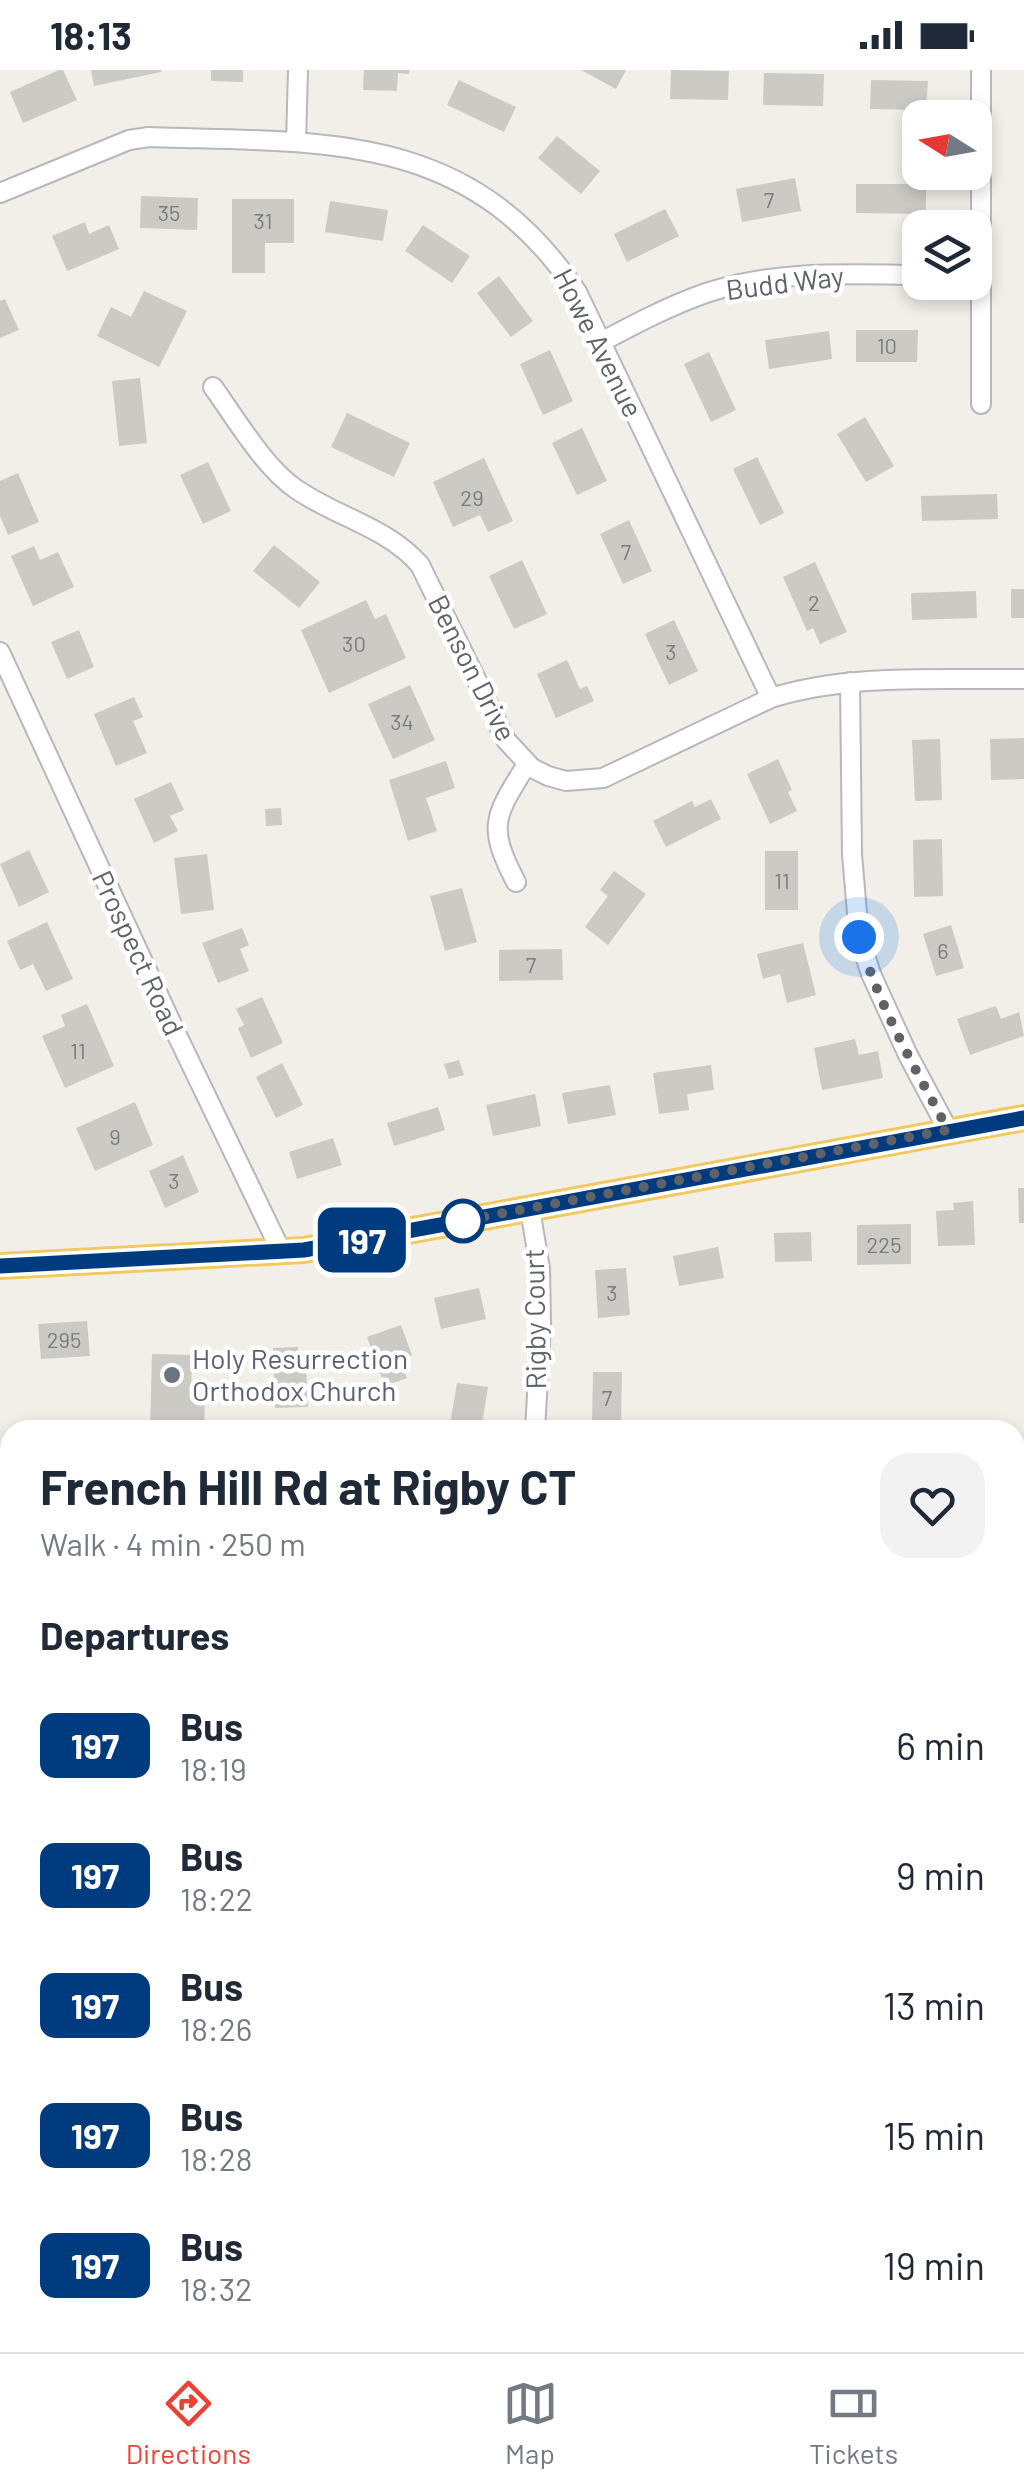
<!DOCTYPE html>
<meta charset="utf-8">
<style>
:root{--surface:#fff;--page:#f2f2f3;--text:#1f2937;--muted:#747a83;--line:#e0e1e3;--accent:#ea4335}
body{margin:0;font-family:Barlow,sans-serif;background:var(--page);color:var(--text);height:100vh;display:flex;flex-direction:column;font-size:38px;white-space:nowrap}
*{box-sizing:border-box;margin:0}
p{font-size:32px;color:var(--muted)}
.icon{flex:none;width:55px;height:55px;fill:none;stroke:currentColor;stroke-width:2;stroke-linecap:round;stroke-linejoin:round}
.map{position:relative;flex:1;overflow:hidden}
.details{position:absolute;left:0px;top:1350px;width:1025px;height:932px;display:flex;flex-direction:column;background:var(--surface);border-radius:30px 30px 0 0;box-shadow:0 5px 15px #0003}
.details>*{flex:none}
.badge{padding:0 20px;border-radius:15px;font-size:35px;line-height:65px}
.needle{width:65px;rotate:281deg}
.fabs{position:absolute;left:902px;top:30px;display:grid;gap:20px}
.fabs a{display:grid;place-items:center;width:90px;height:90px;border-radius:20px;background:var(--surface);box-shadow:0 5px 15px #0003;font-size:50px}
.you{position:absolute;width:50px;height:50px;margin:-25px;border:8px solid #fff;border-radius:50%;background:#1a73e8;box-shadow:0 0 0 15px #1a73e833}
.map>.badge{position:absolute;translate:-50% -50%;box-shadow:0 0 0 5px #fff}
h2{padding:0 40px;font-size:38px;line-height:90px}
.round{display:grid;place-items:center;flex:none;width:105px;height:105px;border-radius:30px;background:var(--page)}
.summary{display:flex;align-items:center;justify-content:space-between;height:170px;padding:0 40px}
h1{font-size:48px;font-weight:700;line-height:75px}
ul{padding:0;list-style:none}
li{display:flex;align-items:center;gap:30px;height:130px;padding:0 40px}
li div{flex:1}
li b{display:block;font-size:38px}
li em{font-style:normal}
li .badge{min-width:110px;font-weight:700;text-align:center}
.status{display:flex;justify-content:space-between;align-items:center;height:70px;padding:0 50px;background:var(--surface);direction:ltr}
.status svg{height:28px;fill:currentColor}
.menu{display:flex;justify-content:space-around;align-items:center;height:140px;border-top:2px solid var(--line);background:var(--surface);font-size:28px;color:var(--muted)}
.menu a{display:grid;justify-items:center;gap:5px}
.menu .current{color:var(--accent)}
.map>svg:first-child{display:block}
</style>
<div class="status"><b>18:13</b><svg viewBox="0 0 49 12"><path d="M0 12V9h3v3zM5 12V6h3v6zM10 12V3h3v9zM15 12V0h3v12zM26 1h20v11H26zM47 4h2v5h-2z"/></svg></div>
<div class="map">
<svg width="1024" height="2282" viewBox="0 0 1024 2282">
<rect width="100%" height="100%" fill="#f1efe8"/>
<path fill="#cccac5" d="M59,0H63L77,30L23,53L10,22Z
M91,0H161V2L94,16Z
M211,0H243V12L211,11Z
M364,0H409V4L398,3L397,21L363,20Z
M581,0H626L616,19Z
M671,0L729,1L728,30L670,29Z
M764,3L824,4L823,36L763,35Z
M459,10L516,37L504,62L447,35Z
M871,10L928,11L926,40L870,39Z
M557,66L600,101L581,124L538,88Z
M795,108L801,141L742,152L736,119Z
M856,114H926V144L856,143Z
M141,126L198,128L197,160L140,158Z
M232,129H294V173H265V203H232Z
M330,131L388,140L383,171L325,162Z
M665,139L679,166L627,192L614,164Z
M85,152L89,164L109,155L119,179L67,201L52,166Z
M423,155L470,186L452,213L405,181Z
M499,206L533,251L511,267L477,223Z
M144,221L187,241L159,297L97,266L111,237L131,247Z
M5,229L19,260L0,268V231Z
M856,260H918L917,292H856Z
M829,261L832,289L769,299L765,270Z
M550,280L573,331L543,345L520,294Z
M709,282L736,340L711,352L684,294Z
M140,308L147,373L119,376L112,311Z
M347,343L410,373L394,407L331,377Z
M865,347L894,396L866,412L837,364Z
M582,358L607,411L577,425L552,373Z
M757,387L784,443L760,455L733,399Z
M484,388L513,451L488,462L480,445L453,457L433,412Z
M208,392L231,441L203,454L180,405Z
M18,403L39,452L8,465L0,446V411Z
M997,424L998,449L922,451L921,426Z
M629,450L652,501L623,514L600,464Z
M274,475L320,512L299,538L253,501Z
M34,476L40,490L58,482L74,517L33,536L11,486Z
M522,490L547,544L514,559L489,506Z
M815,492L847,562L820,574L813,558L807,561L783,507Z
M1011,519H1024V548H1011Z
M976,521L977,548L912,550L911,523Z
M366,530L375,549L386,544L406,588L329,623L301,560Z
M674,550L698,601L669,615L645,564Z
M79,560L94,597L67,609L51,572Z
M567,590L580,619L587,616L594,631L556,648L537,604Z
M410,615L435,670L393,689L368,634Z
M134,627L143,647L133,651L147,683L116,696L94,644Z
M1024,668V709L991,710L990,669Z
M940,669L942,730L915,731L912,670Z
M778,689L792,720L788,722L797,741L770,754L747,704Z
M446,691L455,718L426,728L437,761L408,771L389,710Z
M171,712L184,740L170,746L178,761L154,773L134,729Z
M711,729L721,749L666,777L653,751L692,731L695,737Z
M281,738L282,755L266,756L265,739Z
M942,769L943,826L914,827L913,770Z
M29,780L49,822L19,837L0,794Z
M765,781H798V840H765Z
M207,784L214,840L181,844L174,788Z
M614,801L646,824L608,875L585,857L608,826L600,820Z
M462,818L477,872L445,881L430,826Z
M47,852L73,909L46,921L33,894L20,900L7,871Z
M951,855L964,898L936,906L923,864Z
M242,858L249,875L240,879L249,901L218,913L202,873Z
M803,873L816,925L787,933L780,904L763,909L757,884Z
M562,879L563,910L499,911V880Z
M262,927L283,973L251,988L238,958L244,955L236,939Z
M87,934L114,996L65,1018L42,966L65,956L61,945Z
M996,936L1001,949L1019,942L1024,966L970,985L957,949Z
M855,969L859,985L878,981L883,1008L822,1020L814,978Z
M459,990L464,1005L449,1009L444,994Z
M282,993L303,1035L276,1048L256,1007Z
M711,995L714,1020L687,1024L689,1040L659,1044L653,1003Z
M610,1015L616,1045L568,1054L562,1023Z
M535,1024L541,1056L493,1066L486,1035Z
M135,1032L153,1075L95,1101L76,1058Z
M438,1037L445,1060L394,1076L387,1053Z
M333,1068L342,1095L297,1109L289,1082Z
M183,1085L199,1122L165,1138L149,1101Z
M1018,1118H1024V1153H1019Z
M973,1131L975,1175L938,1176L936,1141L954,1140L953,1133Z
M911,1154V1194L857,1195V1155Z
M811,1162L812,1191L775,1192L774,1163Z
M718,1177L724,1208L679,1216L673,1186Z
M626,1198L630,1245L598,1248L595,1200Z
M479,1218L486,1249L441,1259L434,1228Z
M87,1251L90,1286L41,1289L38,1254Z
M401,1255L412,1285L400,1289L407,1308L385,1316L367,1267Z
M298,1277L299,1297H306L308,1337L275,1338L273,1278Z
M152,1284L192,1285L191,1325H205L204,1360L150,1359Z
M593,1302H622L621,1354H592Z
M457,1313L488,1317L481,1360H449Z
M10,1533V1576L0,1568V1545Z
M1015,1742H1024V1774H1015Z
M10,1767V1799L0,1794V1786Z
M1015,1878H1024V1904H1015Z
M0,1899L10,1904V1932L0,1928Z
M1015,2084H1024V2121H1015Z
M1015,2236L1024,2237V2273L1015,2272Z
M136,2272H202L205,2274L201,2282H146L134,2276Z"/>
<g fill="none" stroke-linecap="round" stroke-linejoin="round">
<g stroke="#b5b8bc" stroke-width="22">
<path id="minor" d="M296,72L298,0
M0,123L129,70L149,67C322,73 468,59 577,222L771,628
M601,272C635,254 669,236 706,223C775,200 848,204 920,205
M213,317C236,349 264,397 296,419C336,447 387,457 420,495L506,670L532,698L548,706L566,711L603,708L771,628C852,603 940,610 1024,609
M981,334V0
M0,582L175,961L281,1181
M850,612L852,784L859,867L871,904L908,985L948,1060
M516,812C486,755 495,746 527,694
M530,1139L540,1199L541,1255L535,1360
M1015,1477H1024
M1015,1833H1024
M1015,2185L1024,2186
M380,2272L410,2282"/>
</g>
<g stroke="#f2c960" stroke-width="28">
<path id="major" d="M0,1196L304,1180L1024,1048
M0,1664L10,1671
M589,2272L595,2282"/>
</g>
<use href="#minor" stroke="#fff" stroke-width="18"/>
<use href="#major" stroke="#fff2af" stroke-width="22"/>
</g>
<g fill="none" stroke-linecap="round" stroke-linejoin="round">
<g stroke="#fff" stroke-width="22">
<path id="line" d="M0,1196L304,1180L1024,1048"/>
</g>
<use href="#line" stroke="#003b80" stroke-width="15"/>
<path stroke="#5f6368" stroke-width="10" stroke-dasharray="0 18" d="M463,1151L456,1152L948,1060C915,998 878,935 859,867"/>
</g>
<circle fill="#fff" stroke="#003b80" stroke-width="5" cx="463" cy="1151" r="20"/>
<circle fill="#6b7280" stroke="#fff" stroke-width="4" cx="172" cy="1305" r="10"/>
<g text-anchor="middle" stroke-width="9" stroke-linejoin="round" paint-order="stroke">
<g font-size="22" fill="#7a7d7f">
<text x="769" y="138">7</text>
<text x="169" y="151">35</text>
<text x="263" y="159">31</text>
<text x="887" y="284">10</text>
<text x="472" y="436">29</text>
<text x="626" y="490">7</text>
<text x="814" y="541">2</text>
<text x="354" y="582">30</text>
<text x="671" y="590">3</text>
<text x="402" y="660">34</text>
<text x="782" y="819">11</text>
<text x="943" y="889">6</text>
<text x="531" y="903">7</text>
<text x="78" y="989">11</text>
<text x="115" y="1075">9</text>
<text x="174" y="1119">3</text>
<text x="884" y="1183">225</text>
<text x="612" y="1231">3</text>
<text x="64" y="1278">295</text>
<text x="607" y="1336">7</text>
</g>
<g font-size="28" fill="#5f6368" stroke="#fff">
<text transform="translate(785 213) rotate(-7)" y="10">Budd Way</text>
<text transform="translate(598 273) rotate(63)" y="10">Howe Avenue</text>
<text transform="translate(472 598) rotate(63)" y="10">Benson Drive</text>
<text transform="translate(138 883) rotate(65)" y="10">Prospect Road</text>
<text transform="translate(535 1249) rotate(-91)" y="10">Rigby Court</text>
</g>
<g font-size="28" fill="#5b616d" stroke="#fff" text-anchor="start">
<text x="192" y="1299">Holy Resurrection<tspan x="192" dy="32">Orthodox Church</tspan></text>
</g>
</g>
</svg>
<div class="fabs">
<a><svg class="needle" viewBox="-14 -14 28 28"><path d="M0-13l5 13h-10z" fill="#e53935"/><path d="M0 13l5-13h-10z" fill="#747a83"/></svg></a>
<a><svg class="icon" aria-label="layers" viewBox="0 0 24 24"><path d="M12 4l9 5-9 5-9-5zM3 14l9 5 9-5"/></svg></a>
</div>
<div class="you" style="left:859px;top:867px"></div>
<b class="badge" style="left:362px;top:1170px;background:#003b80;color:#fff">197</b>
<section class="details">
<div class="summary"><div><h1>French Hill Rd at Rigby CT</h1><p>Walk · 4 min · 250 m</p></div><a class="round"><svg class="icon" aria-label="heart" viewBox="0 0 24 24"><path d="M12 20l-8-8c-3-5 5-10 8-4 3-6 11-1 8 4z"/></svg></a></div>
<h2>Departures</h2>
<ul>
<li><span class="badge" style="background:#003b80;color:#fff">197</span><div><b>Bus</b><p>18:19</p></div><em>6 min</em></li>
<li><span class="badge" style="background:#003b80;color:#fff">197</span><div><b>Bus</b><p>18:22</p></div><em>9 min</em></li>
<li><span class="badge" style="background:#003b80;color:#fff">197</span><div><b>Bus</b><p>18:26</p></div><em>13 min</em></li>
<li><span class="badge" style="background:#003b80;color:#fff">197</span><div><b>Bus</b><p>18:28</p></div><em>15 min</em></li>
<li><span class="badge" style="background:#003b80;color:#fff">197</span><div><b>Bus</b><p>18:32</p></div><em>19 min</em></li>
</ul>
</section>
</div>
<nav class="menu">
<a class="current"><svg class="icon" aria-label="directions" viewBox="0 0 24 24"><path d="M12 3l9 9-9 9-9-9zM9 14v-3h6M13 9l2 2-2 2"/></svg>Directions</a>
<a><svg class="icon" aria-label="map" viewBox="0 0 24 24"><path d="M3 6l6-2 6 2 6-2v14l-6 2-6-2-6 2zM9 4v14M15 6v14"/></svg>Map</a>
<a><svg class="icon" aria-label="tickets" viewBox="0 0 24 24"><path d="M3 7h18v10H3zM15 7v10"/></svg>Tickets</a>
</nav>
